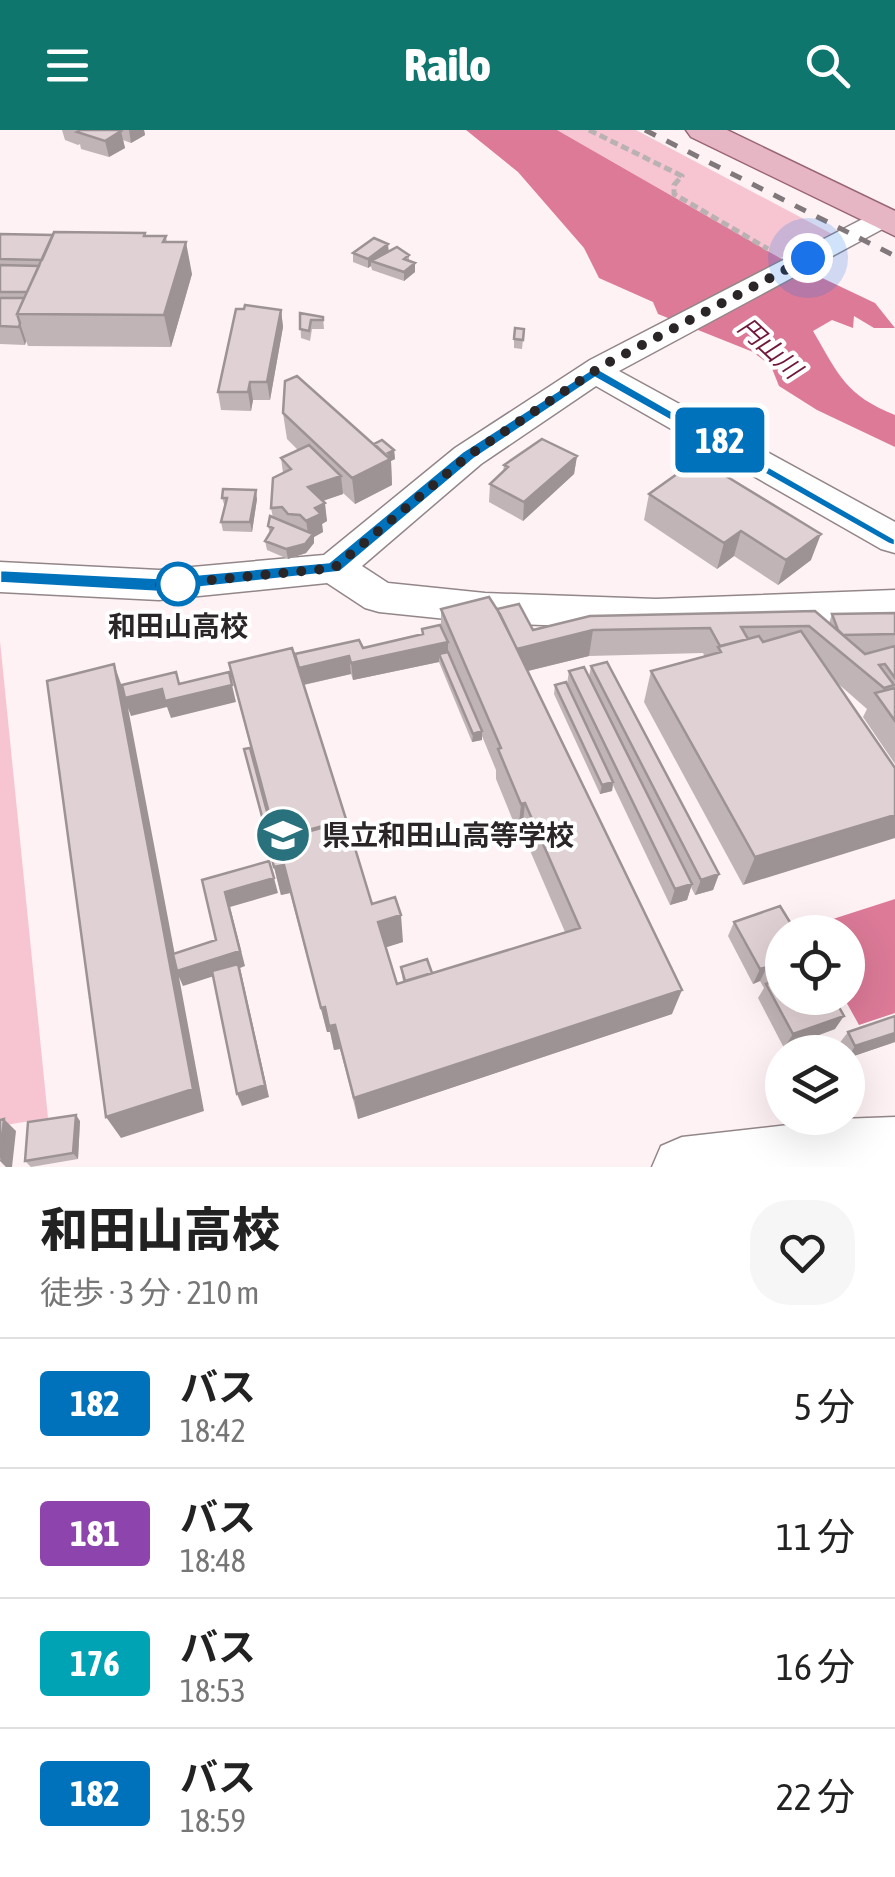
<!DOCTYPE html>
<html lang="ja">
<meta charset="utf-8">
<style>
:root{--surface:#fff;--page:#f6f6f6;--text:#222;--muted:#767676;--line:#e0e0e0;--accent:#0f766e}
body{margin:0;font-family:"Asap Condensed","Noto Sans JP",sans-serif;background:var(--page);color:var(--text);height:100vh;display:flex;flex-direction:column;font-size:38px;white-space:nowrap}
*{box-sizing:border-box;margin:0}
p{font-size:32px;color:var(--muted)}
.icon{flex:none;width:55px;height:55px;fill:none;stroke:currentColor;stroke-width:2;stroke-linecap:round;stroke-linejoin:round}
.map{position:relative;height:1037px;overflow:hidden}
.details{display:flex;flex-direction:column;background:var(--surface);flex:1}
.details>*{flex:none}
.badge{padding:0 20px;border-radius:8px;font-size:35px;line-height:65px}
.tools{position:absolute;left:765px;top:785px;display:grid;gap:20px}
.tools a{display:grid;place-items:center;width:100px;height:100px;border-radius:50%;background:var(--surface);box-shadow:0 10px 40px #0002;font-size:50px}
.you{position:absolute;width:50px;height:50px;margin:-25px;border:8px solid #fff;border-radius:50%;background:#1a73e8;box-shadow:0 0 0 15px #1a73e833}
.map>.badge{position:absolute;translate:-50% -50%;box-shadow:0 0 0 5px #fff}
.round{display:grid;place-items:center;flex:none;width:105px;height:105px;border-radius:40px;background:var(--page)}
.headline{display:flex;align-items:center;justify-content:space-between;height:170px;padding:0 40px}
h1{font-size:48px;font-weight:800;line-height:75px}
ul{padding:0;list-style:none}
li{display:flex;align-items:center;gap:30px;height:130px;padding:0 40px;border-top:2px solid var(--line)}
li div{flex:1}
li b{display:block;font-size:38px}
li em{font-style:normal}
li .badge{min-width:110px;font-weight:700;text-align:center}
header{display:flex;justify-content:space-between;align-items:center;height:130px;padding:0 40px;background:var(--accent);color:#fff;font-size:45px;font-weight:800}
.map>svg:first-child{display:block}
</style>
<header><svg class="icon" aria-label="menu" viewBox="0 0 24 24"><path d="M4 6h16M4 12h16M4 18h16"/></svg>Railo<svg class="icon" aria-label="search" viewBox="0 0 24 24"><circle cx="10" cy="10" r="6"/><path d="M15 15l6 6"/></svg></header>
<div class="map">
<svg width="895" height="1037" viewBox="0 0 895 1037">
<rect width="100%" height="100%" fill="#fef2f5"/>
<path fill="#f7c5d2" d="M557,0H636L832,104L780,128Z
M0,511L48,988L0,996Z"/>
<path fill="#dc7a98" d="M466,0H557L780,128L875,173L895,198H874L854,186L853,198L832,190L813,201C839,245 845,265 895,285V317L817,280L779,256L771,236L753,222L658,184L653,172L599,148L584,118L518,42Z
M895,769V883L859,895L844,868H848V802H807L805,798Z"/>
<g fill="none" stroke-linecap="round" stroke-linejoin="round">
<g stroke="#938689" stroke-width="3">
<path id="minor" d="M880,80L890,83L894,89L890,95L619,241L895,392V423L881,419L596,256L481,334L362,436L388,453L485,463L656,469L895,460V490L656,499L485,493L379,482L365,478L327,453L159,470L0,462V432L159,440L324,425L455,318L590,230Z
M895,987V1037H652L661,1016L682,1007L840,989Z"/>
</g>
<g stroke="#996473" stroke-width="3">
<path id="major" d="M686,0H727L895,81V106L691,7Z"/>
</g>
<path stroke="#bab1b3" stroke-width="5" stroke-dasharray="8 4" stroke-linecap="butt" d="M589,0L682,46L674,55V64L768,119"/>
<use href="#minor" fill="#fff" fill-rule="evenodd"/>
<use href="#major" fill="#e6b6c4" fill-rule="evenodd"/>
<path stroke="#80787a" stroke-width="5" stroke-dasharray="12 12" stroke-linecap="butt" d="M645,0L895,126"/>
</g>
<path fill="#c1b4b6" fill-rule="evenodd" d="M62,0H144L145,5L131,13L123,10L125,18L109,27L81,19L80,14L78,15L65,10Z
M0,104L166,106L167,112L192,144L171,217L28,216L26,211L25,215L0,214Z
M389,122L409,125V131L415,133V142L404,151L372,140L371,136L368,138L353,132V123Z
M281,180L283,197L270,270H253L251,281L221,280L218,262Z
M300,183L323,187L324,199H312L310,211L301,208Z
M524,199L522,219L514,218V209Z
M283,283L394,320L395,329L391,331L392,355L355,374L343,363V364L323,371L327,391L322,394L323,402L314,407V413L306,423L288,429L267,420L265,411L270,404L268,396L273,388L271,378L283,343L281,328L298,320L287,309Z
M577,326L574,344L523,391L489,372L490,354L503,342L504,335Z
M698,329L811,430L778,455L734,426L717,439L644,390L649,364Z
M222,368L257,369L252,402L223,401L221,392L225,377Z
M441,479H497L533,500L829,493L832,484L895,483V634L863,587L867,579L835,551L743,755L644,572L651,541L705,527L703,523L589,526L528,541L672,884L358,989L340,919L334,920L330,902H327L290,763L281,765L268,713L275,711L235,558L295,528L363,518L422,504V499L441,497ZM439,532L472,612L482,610V606L496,640V649L518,703L522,702L565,802L432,843L401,837L403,852L397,854L386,817L403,812L372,774L349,713L304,555L351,544L353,550Z
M591,536L719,744L713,760L695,765L691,757L687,770L670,775L613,655L612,661L600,664L554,564L555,555L567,554L569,541L589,547Z
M734,792L835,899L784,918L758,868L764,858L760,851L753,854L728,806Z
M895,886V912L848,928V922H842L838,915L848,902Z
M80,991L78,1029L31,1037L25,1031Z"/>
<path fill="#9d9294" d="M129,0H144L145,5L131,13Z
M121,1L125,18L109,27L105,11Z
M186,112L192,144L171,217L164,185Z
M388,114L389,123L371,131V136L368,138V129Z
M415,133V142L404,151V142Z
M281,180L283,197L270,270L267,252Z
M20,193L26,211L25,215L19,197Z
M250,252L253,270L251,281L248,262Z
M394,320L395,329L391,331L392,355L355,374L352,348Z
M577,326L574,344L523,391L524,372Z
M341,346L343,364L310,375L308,357Z
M256,360L257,369L252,402L250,392Z
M325,373L327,391L322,394L323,402L314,407V413L306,423L288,429L286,419L309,409L306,391L315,378Z
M741,401L734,426L717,439L724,413Z
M821,404L811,430L778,455L786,430Z
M593,500L589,526L515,544L517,519Z
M448,512V530L439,524V532L353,550L351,533Z
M349,526L351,544L302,555L299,538Z
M114,534L126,568L162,559L183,567L232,555L236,572L171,588L167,577L131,586L128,578L178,841L240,821L225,762L274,748L278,763L230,777L245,836L240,838L269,967L242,976L237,964L239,838L183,856L179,847L204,981L121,1008L106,987Z
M482,601V610L472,612L473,604Z
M613,652L612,661L600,664L602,655Z
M525,673L522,702L518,703L521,674Z
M895,685V708L743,755L755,727Z
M269,689L271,697L265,699L263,690Z
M346,689L349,712L341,691Z
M284,735L290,763L281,765L274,737Z
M719,744L713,760L695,765L701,750Z
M692,754L687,770L670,775L675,759Z
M401,785L403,812L381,819L378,792Z
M767,837L760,851L753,854L760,839Z
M682,860L672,884L358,989L354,968Z
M325,877L330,902H327L321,878Z
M844,886L835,899L784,918L793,904Z
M335,895L340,919L334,920L329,896Z
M895,903V912L848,928L855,916Z
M76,985L80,991L78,1029L73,1023Z
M4,989L16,1001L12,1037H6L0,1031Z"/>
<path fill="#e0d1d4" stroke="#9d9294" stroke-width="2.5" d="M81,0H118L121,1L105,11L77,2Z
M54,102L145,103L144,106H166L163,112H186L164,185L17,184Z
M0,104L53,105L42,130L0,129Z
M374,108L388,114L368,129L353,123Z
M397,117L409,125L404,129L415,133L404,142L371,131Z
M0,135L39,136L27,162H0Z
M0,168H24L17,184L20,193L19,197L0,196Z
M245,175L281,180L267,252H250L248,262H218L236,179H244Z
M300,183L323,187V190H311L309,201L300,199Z
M515,198L524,199L523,210L514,209Z
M297,246L390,329L352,348L283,283L285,251Z
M542,309L577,326L524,372L490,354L508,337L504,335Z
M382,310L394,320L388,323L391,326L388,327L374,314Z
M309,315L341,346L308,357L325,373L315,378L321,384L306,391L300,385L288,384L282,377L271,378L273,348L291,339L281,328Z
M698,329L821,404L786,430L741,401L724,413L649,364Z
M223,359L256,360L250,392H221L227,368H222Z
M270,386L313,404L305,414L286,419L265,411L273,398L268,396Z
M489,467L500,484L682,860L354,968L335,895L329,896L325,877L321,878L284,735L274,737L268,713L342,692L350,716L354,715L372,774L395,767L401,785L378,792L397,854L580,798L525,673L521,674L498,619L501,618L441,479Z
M519,474L533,500L590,486L815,481L865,524L895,516V548L885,534L879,535L894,555L884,558L809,496L741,497L748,509L720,516L710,498L593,500L517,519L497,479Z
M895,483V504L843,505L838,500L832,484Z
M440,495L448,512L351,533L349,526L299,538L295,524L359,510L363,518L423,504L422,499Z
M801,501L895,638V685L755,727L651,541L721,522L718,517L759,506L763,512Z
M292,518L346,689L341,691V693L323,698V696L276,709L229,533Z
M448,522L482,601L473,604L439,524Z
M607,532L719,744L701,750L591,536Z
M114,534L193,959L106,987L47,551Z
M584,537L692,754L675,759L569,541Z
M176,542L179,554L229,542L232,555L165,571L162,559L125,568L122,555Z
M566,552L613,652L602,655L561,568L555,555Z
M895,558V591L875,563Z
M250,618L269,689L263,690L244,619Z
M269,731L274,748L225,762L240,821L177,841L173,824L216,810L202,750Z
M780,776L796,802H782V868H834L844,886L793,904L766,854L775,851L767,837L760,839L734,792Z
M427,829L432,843L405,851L401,837Z
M238,834L265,955L237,964L212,841Z
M895,886V903L855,916L848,902Z
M76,985L73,1023L25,1031L28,992Z
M4,989L0,1028V990Z"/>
<path fill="#0072bc" stroke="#fff" stroke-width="2.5" d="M595,237L895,409V416L889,414L595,248L474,329L340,442L159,462L0,453V440L159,448L329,432L462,322Z"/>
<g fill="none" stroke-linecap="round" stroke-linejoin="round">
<path stroke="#2a2526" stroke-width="10" stroke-dasharray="0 18" d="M178,454L159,455L334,438L468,326L602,236L808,128"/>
</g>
<defs>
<g id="school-disc" transform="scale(2.875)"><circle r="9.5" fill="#2a717e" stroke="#fff"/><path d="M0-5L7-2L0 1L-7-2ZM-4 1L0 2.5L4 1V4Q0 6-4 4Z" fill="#fff"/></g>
</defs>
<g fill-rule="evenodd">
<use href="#school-disc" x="283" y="705"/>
</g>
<circle fill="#fff" stroke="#0072bc" stroke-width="5" cx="178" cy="454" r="20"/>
<g text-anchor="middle" stroke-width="8" stroke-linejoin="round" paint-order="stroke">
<g font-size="25" font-style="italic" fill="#70183b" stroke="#fff">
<text transform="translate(770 218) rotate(43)" y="9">円山川</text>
</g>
<g font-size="28" font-weight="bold" fill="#2a2526" stroke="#fff">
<text x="178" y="506">和田山高校</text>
</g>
<g font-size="28" font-weight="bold" fill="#2a2526" stroke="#fff" text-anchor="start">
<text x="322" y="715">県立和田山高等学校</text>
</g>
</g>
</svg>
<div class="tools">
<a><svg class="icon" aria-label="locate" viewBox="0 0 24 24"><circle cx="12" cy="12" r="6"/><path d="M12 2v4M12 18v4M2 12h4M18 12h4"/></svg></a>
<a><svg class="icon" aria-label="layers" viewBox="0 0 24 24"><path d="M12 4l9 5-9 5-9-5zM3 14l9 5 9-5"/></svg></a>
</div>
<div class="you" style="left:808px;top:128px"></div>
<b class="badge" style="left:720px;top:310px;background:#0072bc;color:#fff">182</b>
</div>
<section class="details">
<div class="headline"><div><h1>和田山高校</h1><p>徒歩 · 3 分 · 210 m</p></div><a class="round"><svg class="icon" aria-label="heart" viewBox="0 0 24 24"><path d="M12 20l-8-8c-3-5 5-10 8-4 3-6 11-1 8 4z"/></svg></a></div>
<ul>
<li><span class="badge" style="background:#0072bc;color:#fff">182</span><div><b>バス</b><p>18:42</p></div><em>5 分</em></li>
<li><span class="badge" style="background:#8e44ad;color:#fff">181</span><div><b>バス</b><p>18:48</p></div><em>11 分</em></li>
<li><span class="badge" style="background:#00a3b4;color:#fff">176</span><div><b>バス</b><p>18:53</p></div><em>16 分</em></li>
<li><span class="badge" style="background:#0072bc;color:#fff">182</span><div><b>バス</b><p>18:59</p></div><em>22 分</em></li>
</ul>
</section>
